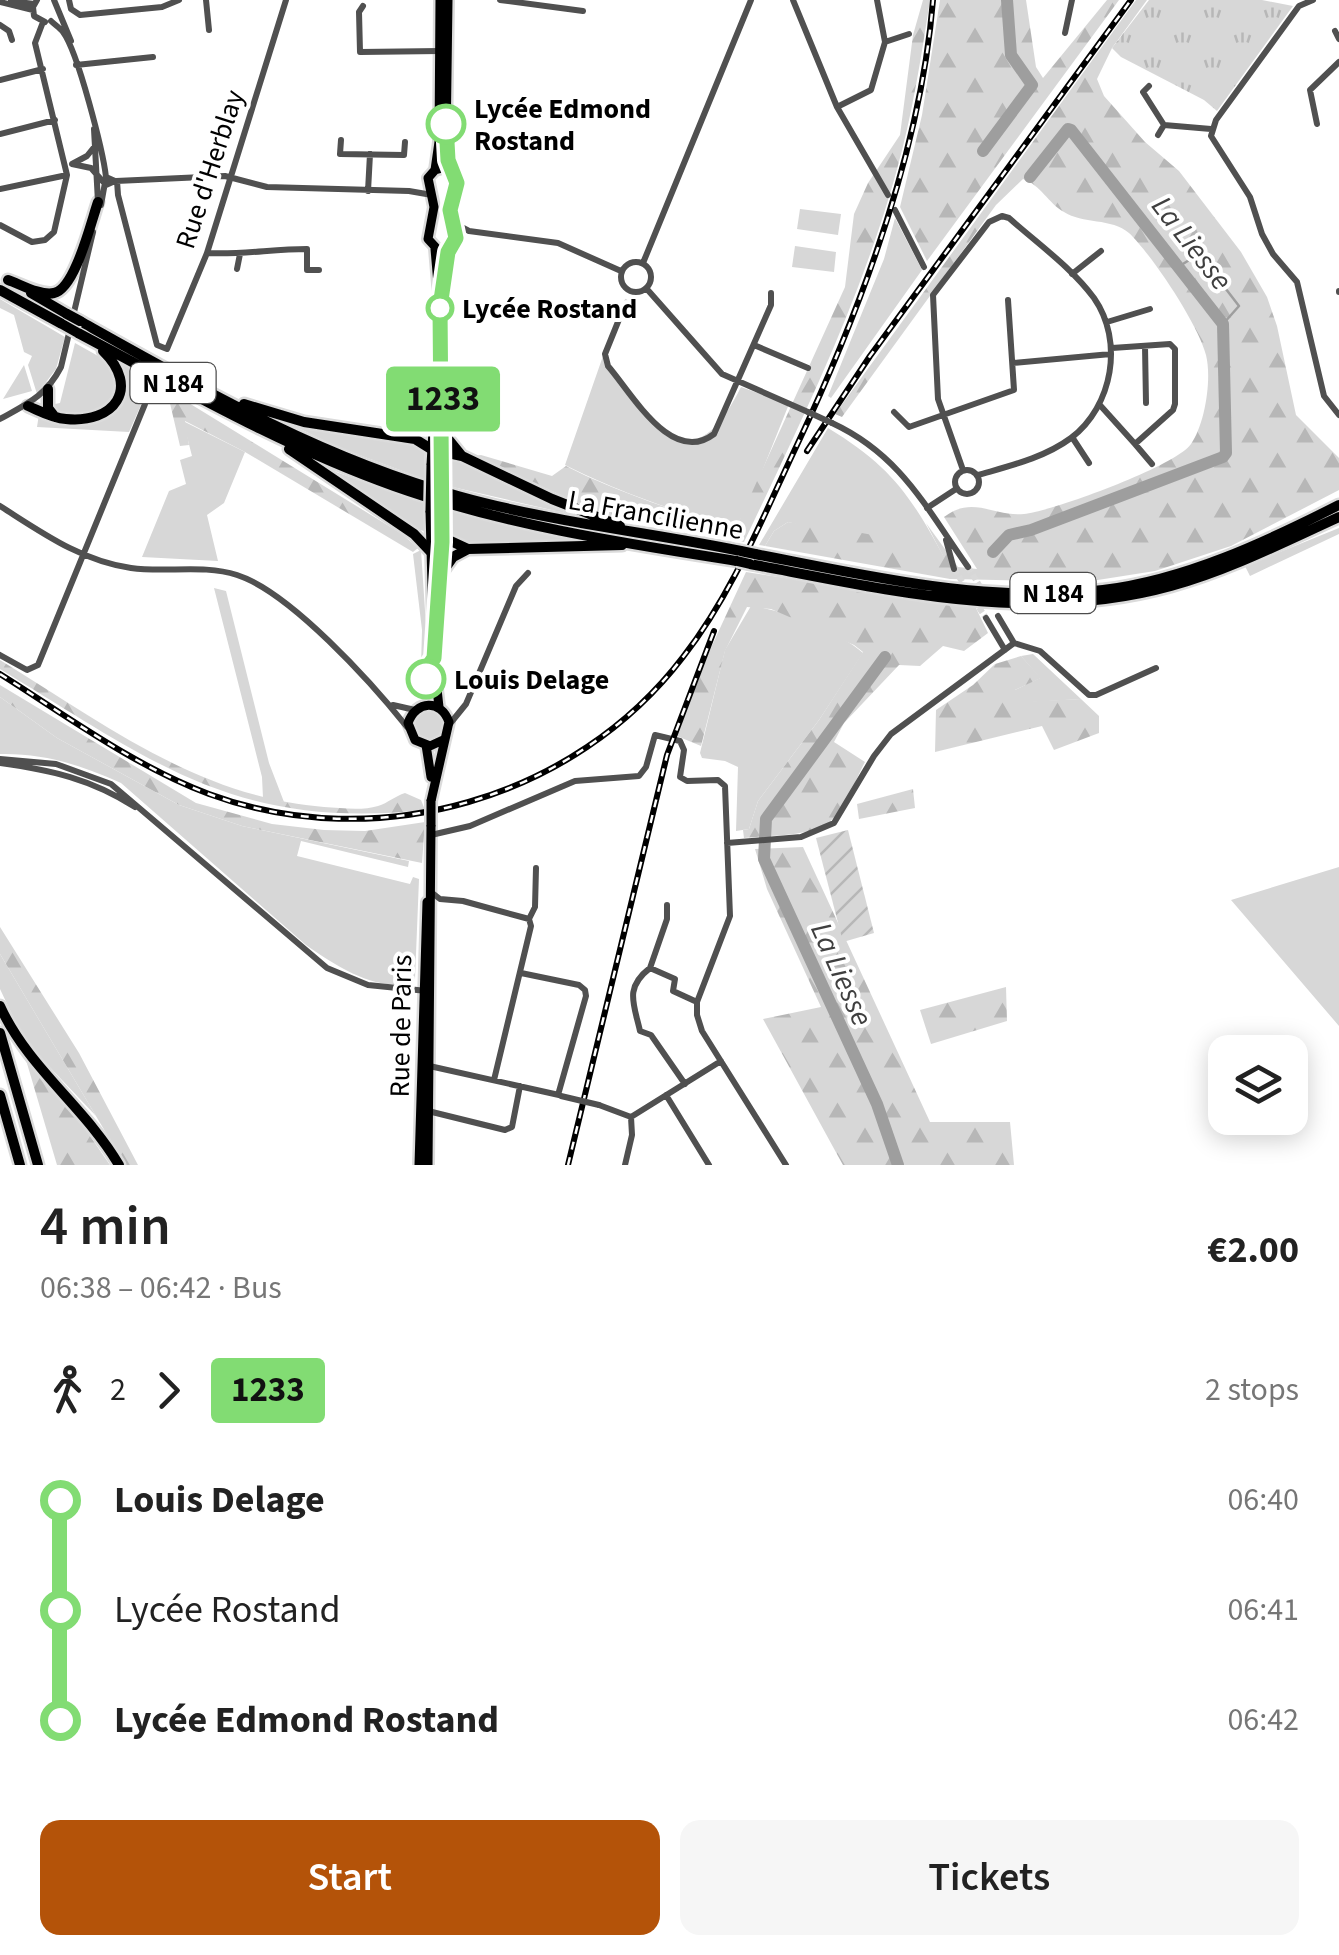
<!DOCTYPE html>
<meta charset="utf-8">
<style>
:root{--surface:#fff;--page:#f6f6f6;--text:#222;--muted:#767676;--accent:#b45309}
body{margin:0;font-family:"Source Sans 3",sans-serif;background:var(--page);color:var(--text);height:100vh;display:flex;flex-direction:column;font-size:38px;white-space:nowrap}
*{box-sizing:border-box;margin:0}
p{font-size:32px;color:var(--muted)}
.icon{flex:none;width:55px;height:55px;fill:none;stroke:currentColor;stroke-width:2;stroke-linecap:round;stroke-linejoin:round}
.map{position:relative;height:1165px;overflow:hidden}
.side{display:flex;flex-direction:column;background:var(--surface);flex:1}
.side>*{flex:none}
.badge{padding:0 20px;border-radius:8px;font-size:35px;line-height:65px}
.buttons{position:absolute;left:1208px;top:1035px;display:grid;gap:20px}
.buttons a{display:grid;place-items:center;width:100px;height:100px;border-radius:20px;background:var(--surface);box-shadow:0 5px 25px #0003;font-size:50px}
.map>.badge{position:absolute;translate:-50% -50%;box-shadow:0 0 0 5px #fff}
.legs{display:flex;align-items:center;gap:15px;height:110px;padding:0 40px;font-size:32px}
.legs p{margin-inline-start:auto}
.overview{display:flex;align-items:center;justify-content:space-between;height:170px;padding:0 40px}
h1{font-size:55px;font-weight:600;line-height:75px}
.action{display:flex;gap:20px;margin-top:auto;padding:20px 40px}
.action a{flex:1;height:115px;border-radius:20px;background:var(--accent);color:#fff;font-size:40px;font-weight:600;line-height:115px;text-align:center}
.action a+a{background:var(--page);color:var(--text)}
ul{padding:0 40px;list-style:none}
li{display:flex;align-items:center;gap:35px;height:110px;font-size:38px}
li i{display:grid;place-items:center;width:15px;height:100%;margin:0 12px;background:currentColor}
li i::after{content:'';width:25px;height:25px;margin:-12px;border:8px solid;border-radius:50%;background:var(--surface)}
li p{margin-inline-start:auto}
li:first-child i{background:linear-gradient(#0000 50%,currentColor 0)}
li:last-child i{background:linear-gradient(currentColor 50%,#0000 0)}
.map>svg:first-child{display:block}
</style>
<div class="map">
<svg width="1339" height="1165" viewBox="0 0 1339 1165">
<defs>
<pattern id="forest-firs" width="22" height="20" patternUnits="userSpaceOnUse" patternTransform="scale(2.5)"><rect width="22" height="20" fill="#d7d7d7"/><path d="M5 1l3.5 6h-7zM16 11l3.5 6h-7z" fill="#b7b7b7"/></pattern>
<pattern id="park-tufts" width="24" height="20" patternUnits="userSpaceOnUse" patternTransform="scale(2.5)"><rect width="24" height="20" fill="#d7d7d7"/><path d="M3 7l-1-3M5 7V3M7 7l1-3M15 17l-1-3M17 17v-4M19 17l1-3" fill="none" stroke="#b7b7b7"/></pattern>
<pattern id="garden-furrows" width="10" height="10" patternUnits="userSpaceOnUse" patternTransform="scale(2.5)"><rect width="10" height="10" fill="#d7d7d7"/><path d="M-1 1l2-2M0 10L10 0M9 11l2-2" fill="none" stroke="#b7b7b7"/></pattern>
</defs>
<rect width="100%" height="100%" fill="#fff"/>
<path fill="#d7d7d7" d="M800,209L841,214L838,235L797,229Z
M895,218L922,270L831,398L828,396L884,259Z
M795,246L836,252L834,272L792,267Z
M0,299L65,337L56,369L37,394L28,365L32,356L24,352L14,315L0,308Z
M75,343L107,361L117,381C113,414 89,414 61,414L50,405L60,403Z
M603,356C651,414 687,495 741,387L789,404L747,509L739,521C707,528 597,482 565,465Z
M120,364L127,365L132,378L152,388L136,390L141,405L129,432L37,427L39,414C46,417 54,423 61,424C99,429 141,408 120,364Z
M24,365L32,391L3,399Z
M282,420L413,443L425,451L424,479L335,446Z
M183,421L245,452L224,503L207,515L218,561L142,557L169,491L186,484L180,460L192,456Z
M828,428C891,466 911,496 945,559L788,522L774,531L765,546L759,545Z
M451,456L569,514L448,486Z
M333,471L424,503V531L415,529Z
M448,510L587,542L468,544C448,536 448,531 448,510Z
M1339,528V534L1250,576L1245,566Z
M421,550L427,641L421,666L422,630L413,554Z
M214,588L226,591L269,763L284,802L263,798L262,777Z
M751,606C783,610 838,631 863,653L819,720L758,801L749,829L736,831L738,767L725,761L702,758L700,753L725,650Z
M1033,654L1081,699L1014,703L1015,690L1040,678L1021,656Z
M0,697L57,738L179,805L242,826L409,861L408,867L301,841L297,856L410,884L413,877L419,879L415,979C382,997 333,964 306,945L121,783C81,765 44,753 0,754Z
M415 725a15 15 0 1 1 30 0a15 15 0 1 1-30 0Z
M1339,867V1026L1231,900Z
M0,954L96,1116L24,1040L0,989Z"/>
<path fill="url(#forest-firs)" d="M923,0H930C921,58 912,117 896,173C860,302 801,422 744,542L605,515L474,456L481,455L552,476L566,466C598,483 707,528 739,521L845,287L854,214L868,183L900,135L913,35Z
M940,0H1026L1036,67L1043,78L1107,0H1119L927,261L900,207L922,115Z
M1136,0H1147L1112,48L1097,79L1104,96L1145,142L1179,171L1241,252L1267,297L1277,326L1296,415L1339,458V490L1231,546L1155,571L1085,582L950,579L765,546L774,531L788,522C839,530 897,534 944,558L926,523L958,567L977,569L944,517C973,495 993,517 1024,514C1053,511 1176,466 1191,444C1205,424 1212,379 1206,355C1198,324 1152,255 1129,233C1112,218 1082,224 1064,212C1048,203 1041,185 1023,179L996,205L842,417L835,414Z
M127,365L402,534L418,548L413,552L245,452L185,421L189,445L180,446L169,399L127,371Z
M746,572L975,606L988,633L964,651L943,646L920,666L899,665L844,723L834,742L865,762C855,780 844,814 825,825C804,837 768,835 744,838L743,830L749,829L758,801L819,720L863,652L854,645L771,609L747,607L725,651L701,746L677,736L709,652Z
M1021,656L1041,678L1015,690V702L1081,699L1099,716V733L1054,750L1042,726L935,752L936,710L973,685L995,664Z
M0,660C105,724 198,797 324,807C341,808 362,811 378,806C388,803 395,796 405,793L421,800L425,810C235,830 153,762 0,669Z
M0,685L196,803L272,824L324,830L365,831L425,822L422,863L242,826L179,805L57,738L0,697Z
M913,789L915,808L859,819L857,804Z
M803,847L930,1122H1010L1014,1165H843L838,1156L763,1019L821,1007L767,889L755,849Z
M0,927L79,1053L138,1165H125L0,954Z
M1006,987L1007,1021L931,1044L920,1010Z
M26,1060L66,1101L110,1165H57Z"/>
<path fill="url(#park-tufts)" d="M1149,0H1262L1293,6L1217,111L1204,100L1121,57L1112,48Z"/>
<path fill="url(#garden-furrows)" d="M848,830L874,933L843,942L816,838Z"/>
<g fill="none" stroke-linecap="round" stroke-linejoin="round">
<path stroke="#9e9e9e" stroke-width="2.5" d="M1178,267L1199,254L1239,306L1223,324"/>
<path stroke="#9e9e9e" stroke-width="12" d="M983,151L1032,85L1011,55L1007,0
M993,552L1009,535L1031,530L1223,457L1226,453L1223,324L1071,130L1068,129L1030,177
M885,657L766,819L764,859L877,1104L898,1165"/>
<path stroke="#d9d9d9" stroke-width="6" stroke-dasharray="6 3" stroke-linecap="butt" d="M622,312L628,300
M968,567L982,590
M954,569L967,589
M974,600L986,618"/>
<g stroke="#dbdbdb" stroke-width="14">
<path id="major" d="M448,0L446,146L451,170
M446,167L457,180L450,210L456,238L450,248L440,252L428,239L434,207L428,178L435,170Z
M435,170L439,142L440,0
M435,249L440,307L443,479
M443,284L449,249
M431,465L437,361
M430,511L434,662L439,707
M438,613L442,525
M426,745L431,777
M431,801L449,722C441,699 416,700 408,723L415,740L430,746L443,740
M419,1165L427,902
M428,1165L431,825"/>
</g>
<g stroke="#dbdbdb" stroke-width="15">
<path id="highway" d="M8,280C20,284 40,296 54,293C75,289 91,222 98,202
M0,290L62,324
M31,293L67,314
M80,321C201,389 323,459 458,496C551,522 647,532 741,551
M78,333C182,388 284,447 394,486C504,525 622,543 737,561
M48,389V408L55,417
M244,404L304,422L415,439L431,449
M28,406C40,411 52,418 66,419C114,424 141,388 103,351
M444,434L461,455
M409,436L422,429L432,413
M289,449L414,534L430,551
M443,452L462,456L552,499L620,526
M442,537L468,549L622,545
M755,554C869,576 986,604 1103,590C1185,580 1266,542 1339,505
M750,564C888,590 1031,625 1171,586C1229,570 1284,542 1339,517
M441,574L453,557L468,549
M0,1006C28,1068 85,1107 119,1165
M0,1033L38,1165
M0,1095L20,1165"/>
</g>
<path stroke="#505050" stroke-width="6" d="M37,0L33,7L34,16L45,22
M54,0L71,41
M69,0L71,9L80,15L162,7L179,0
M206,0L209,30
M500,0L583,11
M793,0L837,107L888,195
M1313,0L1299,6L1216,120L1211,136L1250,197L1262,234L1273,254L1297,282L1324,396L1339,415
M11,1L34,4
M0,2L33,10
M363,6L359,12L360,52L440,51
M51,21C55,25 60,28 63,32C78,52 103,151 106,177L115,181L106,185L91,168L72,164L87,156L95,146
M0,25L9,31L12,40
M1335,31L1339,39
M1065,33L1072,0
M885,42L909,34
M76,65L153,57
M0,80L43,69
M1149,86L1143,92L1164,125L1211,129
M837,107L871,90L885,42L877,0
M1317,124L1310,90L1339,62
M94,129L98,202
M0,134L55,120
M1158,135L1164,125
M341,140L340,154L404,155L405,142
M116,181L225,176L267,187L409,191L432,195
M117,181L118,195L157,345L167,349L207,253L286,0
M0,189L67,175
M368,191L370,154
M101,205L106,177
M895,210L924,267
M452,222L469,231L558,243L621,271
M0,225L32,242L45,240L54,232L67,175L35,43L43,22
M207,253C242,255 272,249 307,249V270H319
M621 277a15 15 0 1 1 30 0a15 15 0 1 1-30 0Z
M643,263L751,0
M237,269L240,254
M1072,274L1101,251
M646,288L722,374L808,412
M1339,291V292
M622,312L605,354L608,366C633,395 672,466 714,434L771,305V293
M1107,322L1150,309
M754,345L808,368
M1145,346L1146,403
M1013,363L1111,354
M1099,404L1135,444L1173,410L1175,404V349L1170,344L1112,348
M894,412L909,427L1014,390L1008,300
M0,419C27,404 46,396 61,367L93,232
M832,423C901,455 926,508 968,567
M1072,437L1089,463
M1135,444L1152,464
M963,470L938,399L933,295L989,222L1002,216L1009,218C1037,243 1071,267 1094,298C1124,341 1113,406 1071,438C1044,458 1009,466 978,475
M955 482a12 12 0 1 1 24 0a12 12 0 1 1-24 0Z
M0,506C41,532 81,561 131,568C166,573 203,564 237,575C290,592 372,683 407,727
M927,508L956,489
M946,540L954,569
M998,616L1014,643
M986,618L1005,650
M1014,643L1040,651L1089,695H1096L1156,668
M0,655L27,670L38,665L145,404L143,394
M393,705L415,710
M449,725L466,704L516,586L528,573
M0,759L56,764L111,784L327,968L368,985L427,991
M0,763C51,770 91,779 135,807
M431,835L470,826L575,781L639,776L646,767L655,735L680,741L684,750L680,777L687,781L718,780L725,786L730,916L697,1002V1015L702,1031L786,1165
M727,843L801,837L834,823L874,756L891,734L1014,643
M431,892L440,899L463,901L529,919
M650,968L667,919V905
M521,973L579,985L585,990L586,996L558,1095
M425,1065L559,1095
M494,1080L531,926L529,919L535,907L536,868
M685,1084L651,1035L640,1031C634,1004 624,988 650,968L675,979L673,991L697,1002
M666,1095L709,1165
M599,1105L631,1117
M428,1111L505,1130L512,1127L520,1086
M631,1117L721,1061
M625,1165L632,1135L631,1117"/>
<use href="#major" stroke="#000" stroke-width="9"/>
<use href="#highway" stroke="#000" stroke-width="10"/>
<g stroke="#000" stroke-width="6">
<path id="rail" d="M807,451L870,356L1131,0
M0,674C67,716 134,766 209,794C377,856 575,799 683,657C732,594 763,517 797,445C861,309 921,151 933,0
M568,1165L667,755L714,631"/>
</g>
<use href="#rail" stroke="#fff" stroke-width="2.5" stroke-dasharray="8" stroke-linecap="butt"/>
<g stroke="#dbdbdb" stroke-width="14" stroke-linecap="butt">
<path id="major-bridge" d="M430,511L431,465
M442,525L443,479
M431,825V801"/>
</g>
<g stroke="#dbdbdb" stroke-width="15" stroke-linecap="butt">
<path id="highway-bridge" d="M67,314L80,321
M62,324L78,333
M741,551L755,554
M737,561L750,564"/>
</g>
<path stroke="#505050" stroke-width="6" d="M808,412L832,423
M561,1096L599,1105"/>
<use href="#major-bridge" stroke="#000" stroke-width="9"/>
<use href="#highway-bridge" stroke="#000" stroke-width="10"/>
</g>
<g fill="none" stroke-linecap="round" stroke-linejoin="round">
<g stroke="#fff" stroke-width="22">
<path id="line-1" d="M426,679L427,668L434,658L442,542L440,307L448,252L456,238L450,210L457,183L448,160L446,124"/>
</g>
<use href="#line-1" stroke="#82dc73" stroke-width="15"/>
</g>
<g fill="#fff" stroke="#82dc73" stroke-width="5">
<circle cx="446" cy="124" r="18"/>
<circle cx="440" cy="308" r="12"/>
<circle cx="426" cy="679" r="18"/>
</g>
<g text-anchor="middle" stroke-width="8" stroke-linejoin="round" paint-order="stroke">
<g fill="#fff" stroke="#4c4c4c" stroke-width="2.5">
<rect x="130.5" y="363" width="85" height="40" rx="8"/>
<rect x="1010.5" y="573" width="85" height="40" rx="8"/>
</g>
<g font-size="25" font-weight="bold" fill="#000">
<text x="173" y="392">N 184</text>
<text x="1053" y="602">N 184</text>
</g>
<g font-size="28" font-weight="bold" fill="#000" stroke="#fff" text-anchor="start">
<text x="474" y="118">Lycée Edmond<tspan x="474" dy="32">Rostand</tspan></text>
<text x="462" y="318">Lycée Rostand</text>
<text x="454" y="689">Louis Delage</text>
</g>
<g font-size="28" fill="#000" stroke="#fff">
<text transform="translate(209 169) rotate(-72)" y="10">Rue d'Herblay</text>
<text transform="translate(656 514) rotate(10)" y="10">La Francilienne</text>
<text transform="translate(400 1026) rotate(-89)" y="10">Rue de Paris</text>
</g>
<g font-size="30" font-style="italic" fill="#3f3f3f" stroke="#fff">
<text transform="translate(1192 243) rotate(52)" y="10">La Liesse</text>
<text transform="translate(842 974) rotate(66)" y="10">La Liesse</text>
</g>
</g>
</svg>
<div class="buttons">
<a><svg class="icon" aria-label="layers" viewBox="0 0 24 24"><path d="M12 4l9 5-9 5-9-5zM3 14l9 5 9-5"/></svg></a>
</div>
<b class="badge" style="left:443px;top:399px;background:#82dc73;color:#111">1233</b>
</div>
<section class="side">
<div class="overview"><div><h1>4 min</h1><p>06:38 – 06:42 · Bus</p></div><b>€2.00</b></div>
<div class="legs"><svg class="icon" aria-label="walk" viewBox="0 0 24 24"><circle cx="13" cy="4" r="2"/><path d="M13 8l-2 6 4 7M11 14l-3 7M7 12l3-4h3l4 4"/></svg>2<svg class="icon" aria-label="forward" viewBox="0 0 24 24"><path d="M9 5l7 7-7 7"/></svg><b class="badge" style="background:#82dc73;color:#111">1233</b><p>2 stops</p></div>
<ul>
<li><i style="color:#82dc73"></i><b>Louis Delage</b><p>06:40</p></li>
<li><i style="color:#82dc73"></i><span>Lycée Rostand</span><p>06:41</p></li>
<li><i style="color:#82dc73"></i><b>Lycée Edmond Rostand</b><p>06:42</p></li>
</ul>
<div class="action"><a>Start</a><a>Tickets</a></div>
</section>
